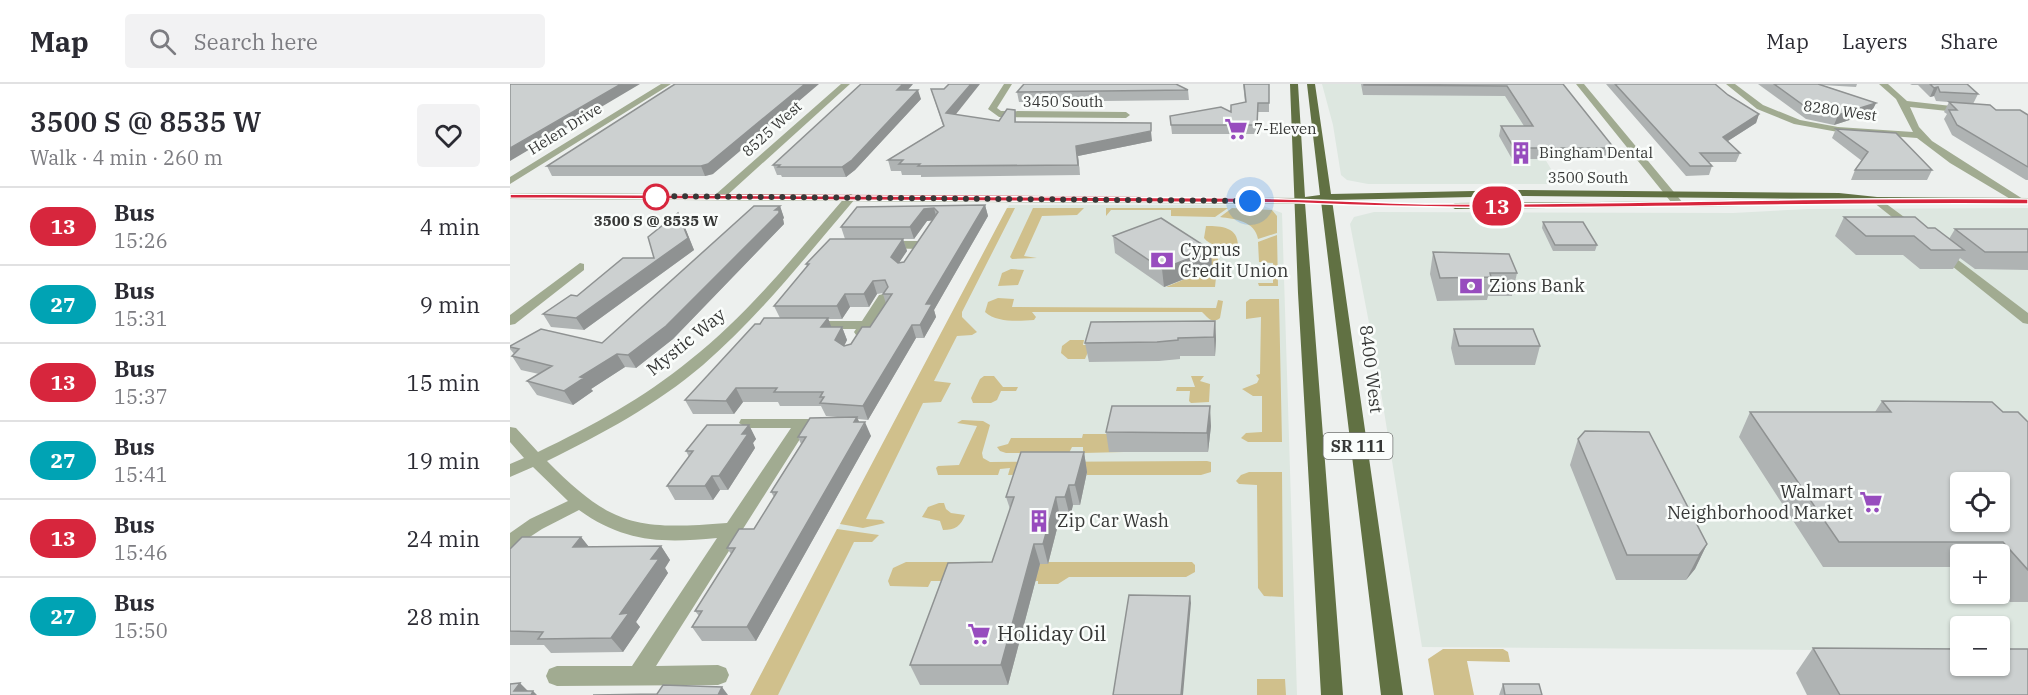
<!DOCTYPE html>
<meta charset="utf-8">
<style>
:root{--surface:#fff;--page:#f2f2f3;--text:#2b2b33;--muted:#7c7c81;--line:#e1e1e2}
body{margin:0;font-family:"IBM Plex Serif",serif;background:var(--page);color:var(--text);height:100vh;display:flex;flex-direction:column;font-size:22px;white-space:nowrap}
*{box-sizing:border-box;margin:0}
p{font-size:20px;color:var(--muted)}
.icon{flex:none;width:33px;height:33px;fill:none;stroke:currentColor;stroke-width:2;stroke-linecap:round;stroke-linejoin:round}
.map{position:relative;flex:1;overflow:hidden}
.details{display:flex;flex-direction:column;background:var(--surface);width:510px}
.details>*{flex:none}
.badge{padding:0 12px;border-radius:20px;font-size:21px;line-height:39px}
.fabs{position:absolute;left:1440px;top:388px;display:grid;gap:12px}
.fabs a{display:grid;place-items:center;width:60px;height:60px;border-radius:6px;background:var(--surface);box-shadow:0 2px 4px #0004;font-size:30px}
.you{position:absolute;width:30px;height:30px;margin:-15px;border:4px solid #fff;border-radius:50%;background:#1a73e8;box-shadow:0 0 0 9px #1a73e833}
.map>.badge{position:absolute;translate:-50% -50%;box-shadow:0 0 0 3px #fff}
.round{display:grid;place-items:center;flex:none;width:63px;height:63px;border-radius:6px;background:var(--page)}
.overview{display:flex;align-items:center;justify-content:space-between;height:102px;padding:0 30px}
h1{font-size:28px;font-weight:600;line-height:45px}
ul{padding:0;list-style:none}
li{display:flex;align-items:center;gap:18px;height:78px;padding:0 30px;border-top:2px solid var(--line)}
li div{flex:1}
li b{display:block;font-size:22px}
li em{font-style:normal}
li .badge{min-width:66px;font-weight:700;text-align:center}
header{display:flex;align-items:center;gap:36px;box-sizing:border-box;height:84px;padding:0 30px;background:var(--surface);border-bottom:2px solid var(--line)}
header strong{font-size:28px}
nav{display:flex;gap:33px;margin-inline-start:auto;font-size:21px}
.search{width:420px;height:54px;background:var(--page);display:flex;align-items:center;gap:15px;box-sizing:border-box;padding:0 21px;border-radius:6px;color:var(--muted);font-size:22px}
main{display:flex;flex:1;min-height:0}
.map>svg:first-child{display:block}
</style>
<header>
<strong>Map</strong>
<div class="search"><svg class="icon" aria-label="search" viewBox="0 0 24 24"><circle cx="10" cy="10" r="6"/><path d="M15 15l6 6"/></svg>Search here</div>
<nav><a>Map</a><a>Layers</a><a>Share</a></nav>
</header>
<main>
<section class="details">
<div class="overview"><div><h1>3500 S @ 8535 W</h1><p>Walk · 4 min · 260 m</p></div><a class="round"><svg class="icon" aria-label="heart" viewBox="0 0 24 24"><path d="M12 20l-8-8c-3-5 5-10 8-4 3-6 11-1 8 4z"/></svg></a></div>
<ul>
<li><span class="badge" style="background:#d7263d;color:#fff">13</span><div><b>Bus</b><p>15:26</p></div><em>4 min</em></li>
<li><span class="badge" style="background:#00a3b4;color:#fff">27</span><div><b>Bus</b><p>15:31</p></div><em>9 min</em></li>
<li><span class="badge" style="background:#d7263d;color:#fff">13</span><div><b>Bus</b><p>15:37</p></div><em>15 min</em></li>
<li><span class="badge" style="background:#00a3b4;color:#fff">27</span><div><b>Bus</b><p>15:41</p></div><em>19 min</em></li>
<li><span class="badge" style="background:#d7263d;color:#fff">13</span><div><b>Bus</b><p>15:46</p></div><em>24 min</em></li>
<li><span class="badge" style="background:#00a3b4;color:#fff">27</span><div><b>Bus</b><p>15:50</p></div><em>28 min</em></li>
</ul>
</section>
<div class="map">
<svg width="1518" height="611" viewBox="0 0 1518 611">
<rect width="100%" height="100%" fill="#edf0ee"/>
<path fill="#dde7e0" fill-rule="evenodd" d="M812,0H990L1050,100H858L837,96L831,91L823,41Z
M499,121H751L772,129L787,611H240Z
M1518,124V568L1490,567V543H1450V567L912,563L864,265L840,140L844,133L864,128L1223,129L1298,125ZM1450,399H1490V438H1450ZM1450,471H1490V510H1450Z"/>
<path fill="#d0c08c" d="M497,124H505L452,228V233L467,248L462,251L447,252L424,297L441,299L431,318L413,319L356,435L372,436L375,439L353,444L330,440Z
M523,124H574L567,131L532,132L514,172L527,174L502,175L500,173Z
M596,124H718L705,133L661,132V126H601L596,132Z
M722,124L762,126L767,132V149L748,155C745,137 725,135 710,133Z
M696,142C712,142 728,143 728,162C716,162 702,164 694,154Z
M767,151L768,202H749L748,199H763V179L749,178L748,158Z
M696,161L709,165L705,203H656L701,184L688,164Z
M501,185L514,186L508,201L488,202L492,189Z
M488,214L504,215L502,223L706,224L708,216L713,217L710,234C702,240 698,234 692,228H522L526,233L524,236C509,237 487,239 475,228L478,218Z
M740,215H769L772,358H738L731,354L736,349L752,348V312H743L732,305L747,299L749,295L746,291L750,290L751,233L736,235V218Z
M560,256H574L573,261H581L575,275H558L551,269L552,262Z
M474,292H484L493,303H508L506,307H491L487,316L481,319H463L461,314L470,295Z
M681,292H694L690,297L700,300L699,318L681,319L679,317L680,307H666L667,303H685Z
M452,336L473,337L480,341L472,369L473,374L480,378L697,377L701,378V388L691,391H577V389L498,391L500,384L490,385L488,391H428L426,384L428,382L449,381L467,342L447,339Z
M573,350H603L614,368L573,369V363H562L559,369H496L490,367L487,363L498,360L501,354H572Z
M739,388H772L773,513L754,512L748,504L747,401L729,400L726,397L731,391Z
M429,419H434L436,425L441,429L455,431C451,442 445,446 433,446L430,437L412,433L418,423Z
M327,445L369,451L362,458H344L268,611H240Z
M396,478H682L685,481V488L676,493H559L548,500H528V497H421L418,503L380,502L378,497L383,484Z
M933,565H993L998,568L1000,578L957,577L964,611H924L918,575Z
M747,595H775L776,611H747Z"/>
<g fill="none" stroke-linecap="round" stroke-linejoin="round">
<path fill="#a1ab91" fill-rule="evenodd" d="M151,0H161L0,100V93Z
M331,0H340L213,115H205V111Z
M494,0H502L487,24L491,27L616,28L620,31L616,34L489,33L478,25Z
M1066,0H1074L1173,119V123H1165Z
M1216,0H1225L1253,21L1290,36L1328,43L1403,48L1386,15L1369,0H1378L1397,17L1459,24V28L1456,29L1400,23L1409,43L1422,57L1516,117L1507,119L1440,79L1407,54L1328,48L1284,40L1247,25Z
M341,110L346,113L345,115C296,172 250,232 193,281C146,321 92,350 37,377C102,443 127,446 217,439L281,344H237L229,339L231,335H305L307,339L305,343L297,344L146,582L208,581L216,584L219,591L216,598L208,601L47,602L39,599L36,592L39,585L47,582H122L207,454C153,459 115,459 69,426L32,445L0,466V449L20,435L58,417L23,383L0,393V380L14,374L0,358V343L6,344L28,368C82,342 134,314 180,276C240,229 287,168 337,111Z
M1367,113L1409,144V148H1401L1363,118L1362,116Z
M376,157H409L415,161L409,165L372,164L370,161Z
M1431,163L1518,229V240L1513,239L1427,170L1425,167Z
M70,179L74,180V186L5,240L0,241V231Z
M374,210L380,214L356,251H346L344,248L346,245H301L294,241L301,237H352L369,211Z"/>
<path fill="#7c8964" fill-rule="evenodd" d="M0,109L789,114L794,117L789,120L0,115Z"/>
<path fill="#617143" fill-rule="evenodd" d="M780,0H788L795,113L810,111L797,0H805L821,110L1010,106L1329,109L1367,113L1518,114V120L1367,119L1329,115L1010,112L822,116L893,611H871L811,117L795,119L833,611H811L788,209Z
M1227,117L1231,118V122L945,125L940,122L945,119Z"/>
</g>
<path fill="#afb3b3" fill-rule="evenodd" d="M165,0L203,90L195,92H42L37,82Z
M403,0L398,6L411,15L345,86L336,93H272L271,91H267L263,81Z
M733,0H759V28H748L747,50H662L660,32L721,28L735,18Z
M851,0H1053L1104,64L1101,75H1002L989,52L991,42H1014L995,12L853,11Z
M1096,0H1205L1218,11L1249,30L1246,39L1218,57L1230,69L1226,78H1198L1202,82L1199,91L1176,92Z
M1248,0H1347L1346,3L1312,1L1366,19L1361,29L1324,41L1296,35Z
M1400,0H1457L1468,10L1463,20L1426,17L1424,12L1420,13L1408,1H1402Z
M421,5L446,31L489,37L505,26L506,39L642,57L568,72L570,91L411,93V91H392L391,87H381L378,76L433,42Z
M678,6L679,16L509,18L507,8Z
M1439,18L1518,31V96H1516L1442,51L1434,35L1437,30L1434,28Z
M1326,45L1422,86L1417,96H1341L1345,86L1352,77L1322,54Z
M475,121L478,132L424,226L426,233L414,254H406L358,336L348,335L349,338L361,352L246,557H192L182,543L189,532L185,527L221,470L217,464L244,445L264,413L261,408L291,360L288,353L327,333L316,332L311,322H270L268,318H233L224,330H183L175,316L250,240L270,234L264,222L297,183L296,180L393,155L397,167L389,178H394L423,136L417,137L404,155H335L331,143L347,123ZM373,209V210L376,220L360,243L341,260L334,262L337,256L332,243H321L318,235H332L340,223H359L367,210Z
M270,122L274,134L273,135L274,140L163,255L126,284L115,283L81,305L83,307L63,321L27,311L17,297L29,290L11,286L2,272L4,270L0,265V262L92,259Z
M168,129L174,141L184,166L74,246L41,243L33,230L67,212L144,174Z
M1334,133L1418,144L1439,155L1445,145H1518V186L1465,185L1450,174L1443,185H1410L1393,171H1346L1325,152Z
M1033,138L1087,161L1085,167H1043L1032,144Z
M603,152L702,184L654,203L605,169Z
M923,168L1007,189L1002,212H978L977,216L927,217L920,190Z
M705,237L706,255L705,272H670V275L649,277L579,278L575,259Z
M944,245L1030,262L1025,281H945L941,264Z
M1372,317L1493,328L1518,338V518H1500L1490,505V471H1450V483H1313L1229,353L1240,328H1365Z
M239,341L246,355L243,359L245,364L218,406H210L203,416H165L157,402L179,373L176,367Z
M701,342L698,368H599L596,348Z
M1068,355L1197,460L1185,485L1176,496H1106L1060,381Z
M574,368L577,388L570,421H563L560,433H550L538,480H530L498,601H410L400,581L482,478L500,425L496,413Z
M71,453L79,463L151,462L160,476L155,484L158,489L126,538L130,543L113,568L41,569L34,561H0V465Z
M1303,564L1518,611H1297L1286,589Z
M993,600L1032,611H989Z"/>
<path fill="#8f9292" d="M111,0H130L0,77V64Z
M295,0H309L203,90L195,92L191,82Z
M393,0H403L389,15L387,6Z
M461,0H470L439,39L436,29Z
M1428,3L1424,12L1420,13L1424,4Z
M408,6L411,15L345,86L336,93L332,83Z
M1366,19L1361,29L1324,41L1328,31Z
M1249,30L1246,39L1210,62L1213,53Z
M641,47L642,57L568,72L570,91L566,62Z
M475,121L478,132L424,226L426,233L414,254L410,241L416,220Z
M270,122L274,134L273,135L274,140L163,255L126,284L118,271Z
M424,124L427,136L417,137L404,155L400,143L414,125Z
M168,129L174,141L184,166L74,246L66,234L178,154Z
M393,155L397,167L385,185L381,173Z
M701,166L702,184L654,203L652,185Z
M363,197L367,210L359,223L354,210Z
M335,210L340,223L332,235L327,222Z
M318,234L323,247L311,243Z
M705,237L706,255L705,272L704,253Z
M402,241L406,254L358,336L353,322Z
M332,243L337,256L330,270L325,256Z
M107,270L115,283L81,305L83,307L63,321L54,307L70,293Z
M226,304L233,318L224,330L216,317Z
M700,322L701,342L698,368L697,349Z
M347,333L352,345L355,338L361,352L246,557L237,543Z
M239,341L246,355L243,359L245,364L218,406L209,392L232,350Z
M574,368L577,388L570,421L565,401Z
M202,392L210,406L203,416L195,402Z
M559,401L563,421L560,433L555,413Z
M546,413L550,433L538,480L533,460Z
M71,453L82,467L63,463Z
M524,460L530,480L498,601L491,581Z
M1197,460L1185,485L1176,496L1189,471Z
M151,462L160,476L155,484L158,489L126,538L130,543L113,568L101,554L110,530L141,475Z
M680,512L681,519L673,611H671Z
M10,599L21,610L23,607L27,611H8L4,607Z
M212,603L218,611H208Z"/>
<path fill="#ccd0d0" stroke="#8f9292" stroke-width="1.5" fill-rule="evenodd" d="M0,0H111L0,64Z
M165,0H295L198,80L191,82H37Z
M351,0H393L387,6H408L342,76L332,83H268L270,81H263Z
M439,0H461L436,29L489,37L497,25L505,26V38L641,39V47L566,62L568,81L408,82L410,80H389L393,76H378L434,42L421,5H434Z
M514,0H666L678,6L507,8Z
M734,0H759V19H748L747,41H661L660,32L711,23L721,28V21L736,18Z
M854,0H1053L1104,64H1004L991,42H1023L997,2L854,1Z
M1105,0H1205L1218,11L1249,30L1213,53L1230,69H1190L1202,82H1180Z
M1264,0H1308L1366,19L1328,31L1300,26Z
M1420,0H1457L1468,10L1430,8L1428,3L1424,4Z
M1439,18L1480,21L1486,26H1510L1518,31V83L1447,41L1439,26H1447Z
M1326,45L1386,49L1422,86H1345L1358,68Z
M475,121L416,220H422L410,241H402L353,322L310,319L314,313H310L313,308H264L267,304H226L216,317L175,316L245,240H250L254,234H318L311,243H332L325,256L334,262L341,260L352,243H360L382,210H373L378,203L375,196L363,197L354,210H335L327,222H264L299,180H296L320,155H393L381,173L388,179L394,178L428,128L424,124L414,125L400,143H331L347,123Z
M244,122H270L265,126H269V129L156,242L118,271L107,270L70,293L74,294L54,307L17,297L42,282L2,272L9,265L0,263V262L31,245L92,259Z
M168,129L178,154L66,234L33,230L61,211L67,212L113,174H144L138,153Z
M1334,133H1405L1418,144H1425L1454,166H1421L1404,152H1356Z
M651,134L701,166L652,185L603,152Z
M1033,138H1073L1087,161H1045Z
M1445,145H1518V168H1475Z
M923,168L999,170L1007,189H980L981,193L930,194Z
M705,237L704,253L668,254V256L647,258L575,259L581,238Z
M944,245H1023L1030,262H949Z
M1372,317L1482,318L1493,328H1508L1518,338V486L1493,458H1329L1240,328H1381ZM1450,399H1490V438H1450Z
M602,322H700L697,349L596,348Z
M347,333L344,338H355L237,543H182L192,527H185L225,464H217L229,445H244L267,408H261L296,353H288L300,334Z
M197,341H239L232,350H238L209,392H202L195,402H157L183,367H176Z
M1075,347L1139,348L1197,460L1189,471H1117L1068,355Z
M511,368H574L565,401H559L555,413H546L533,460H524L491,581H400L438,479L482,478L504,413H496Z
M12,453H71L63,463L151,462L141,475H149L110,530L119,529L101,554L28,555L33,548L0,547V465Z
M619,511L680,512L671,611H603Z
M1303,564L1450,565V582H1490V565H1518V611H1330Z
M10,599L4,607H23L21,611H0V600Z
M993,600H1029L1032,611H995Z
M153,601L212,603L208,611H83L147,610Z"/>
<path fill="#d7263d" stroke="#fff" stroke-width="1.5" d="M0,110C244,110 488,111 732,114C793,114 854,119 915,120C1116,121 1317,112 1518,115V120C1275,117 1032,130 789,119L0,114Z"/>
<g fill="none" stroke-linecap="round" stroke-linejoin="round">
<path stroke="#373837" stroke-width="6" stroke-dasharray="0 10.8" d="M146,113L139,112L740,117"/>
</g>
<defs>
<g id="supermarket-bare" transform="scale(1.8)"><path d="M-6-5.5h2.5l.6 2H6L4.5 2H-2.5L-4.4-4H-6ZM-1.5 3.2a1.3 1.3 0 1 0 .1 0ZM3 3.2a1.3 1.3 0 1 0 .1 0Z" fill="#974cbe" stroke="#fafdfb" stroke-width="2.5" paint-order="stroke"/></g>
<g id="building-bare" transform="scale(1.8)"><path d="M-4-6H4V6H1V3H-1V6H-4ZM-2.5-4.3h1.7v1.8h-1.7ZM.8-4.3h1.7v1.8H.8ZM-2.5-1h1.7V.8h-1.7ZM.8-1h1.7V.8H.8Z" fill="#974cbe" stroke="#fafdfb" stroke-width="2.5" paint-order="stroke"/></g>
<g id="bank-bare" transform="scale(1.8)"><path d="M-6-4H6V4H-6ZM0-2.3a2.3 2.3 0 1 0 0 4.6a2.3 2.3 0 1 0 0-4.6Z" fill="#974cbe" stroke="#fafdfb" stroke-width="2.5" paint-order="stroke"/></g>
</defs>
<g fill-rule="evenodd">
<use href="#supermarket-bare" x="726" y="45"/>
<use href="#building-bare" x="1011" y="69"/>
<use href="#bank-bare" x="652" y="176"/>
<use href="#bank-bare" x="961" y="202"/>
<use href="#supermarket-bare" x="1361" y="418"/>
<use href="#building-bare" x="529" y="437"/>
<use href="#supermarket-bare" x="469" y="550"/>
</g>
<circle fill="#fff" stroke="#d7263d" stroke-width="3" cx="146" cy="113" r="12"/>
<g text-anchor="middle" stroke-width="5" stroke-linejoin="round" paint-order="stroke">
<g font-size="15" fill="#373837" stroke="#fafdfb">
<text x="553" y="23">3450 South</text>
<text transform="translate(1330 27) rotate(8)" y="5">8280 West</text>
<text transform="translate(55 45) rotate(-32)" y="5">Helen Drive</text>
<text transform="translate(262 45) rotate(-42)" y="5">8525 West</text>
<text x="1078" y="99">3500 South</text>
</g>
<g font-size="15" fill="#373837" stroke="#fafdfb" text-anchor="start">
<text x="744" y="50">7-Eleven</text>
<text x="1029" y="74">Bingham Dental</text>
</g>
<g font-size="15" font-weight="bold" fill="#373837" stroke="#fafdfb">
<text x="146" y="142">3500 S @ 8535 W</text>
</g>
<rect fill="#fafdfb" stroke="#727372" stroke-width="1.5" x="813.5" y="349" width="69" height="26" rx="4.5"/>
<g font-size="16" font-weight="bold" fill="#373837">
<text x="848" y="368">SR 111</text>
</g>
<g font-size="18" fill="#373837" stroke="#fafdfb" text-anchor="start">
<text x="670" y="172">Cyprus<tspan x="670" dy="21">Credit Union</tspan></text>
<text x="979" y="208">Zions Bank</text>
<text x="1343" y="414" text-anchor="end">Walmart<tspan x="1343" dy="21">Neighborhood Market</tspan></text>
<text x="547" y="443">Zip Car Wash</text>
</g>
<g font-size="18" fill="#373837" stroke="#fafdfb">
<text transform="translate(176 258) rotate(-39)" y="6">Mystic Way</text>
<text transform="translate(861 285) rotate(83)" y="6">8400 West</text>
</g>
<g font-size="21" fill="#373837" stroke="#fafdfb" text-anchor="start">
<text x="487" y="557">Holiday Oil</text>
</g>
</g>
</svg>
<div class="fabs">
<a><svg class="icon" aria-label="locate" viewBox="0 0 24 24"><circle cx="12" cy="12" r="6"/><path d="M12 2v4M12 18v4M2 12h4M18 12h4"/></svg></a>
<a>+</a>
<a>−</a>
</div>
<div class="you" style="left:740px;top:117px"></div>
<b class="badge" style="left:987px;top:122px;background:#d7263d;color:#fff">13</b>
</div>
</main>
